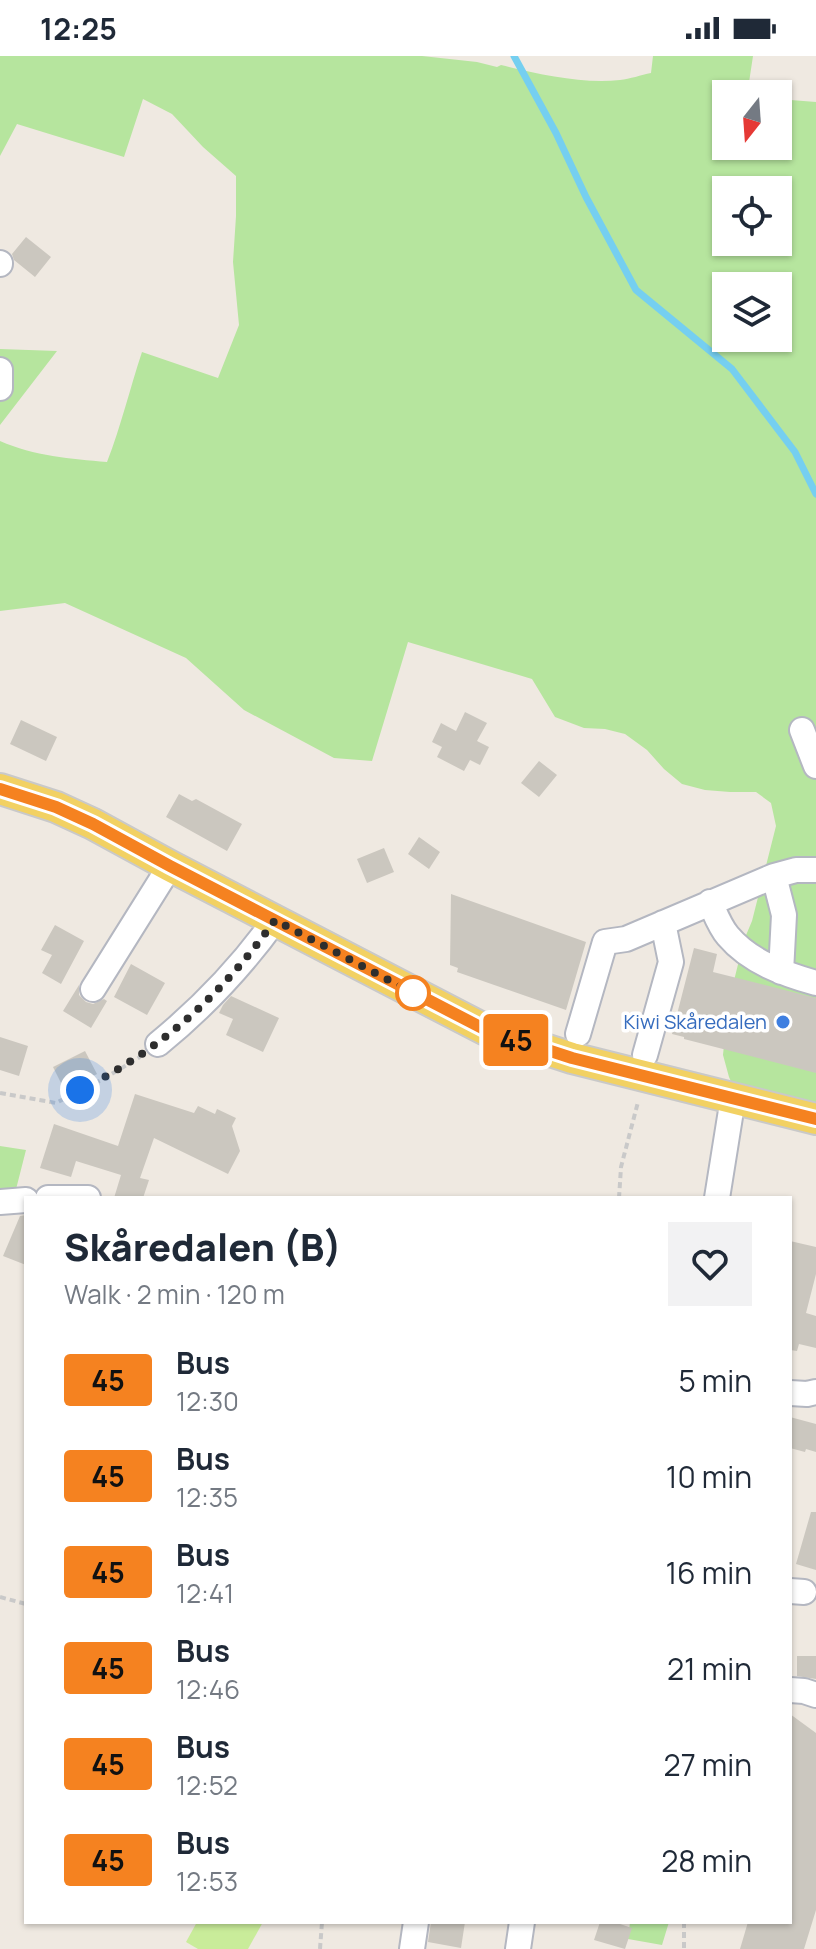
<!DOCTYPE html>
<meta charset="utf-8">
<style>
:root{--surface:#fff;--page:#f2f2f3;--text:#1f2937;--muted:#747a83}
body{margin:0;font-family:Manrope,sans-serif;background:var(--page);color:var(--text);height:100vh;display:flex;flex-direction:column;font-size:30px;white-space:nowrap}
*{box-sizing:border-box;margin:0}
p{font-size:26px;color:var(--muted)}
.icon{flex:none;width:44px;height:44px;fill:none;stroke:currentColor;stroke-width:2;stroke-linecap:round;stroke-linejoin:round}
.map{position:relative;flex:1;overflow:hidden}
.panel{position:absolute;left:24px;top:1140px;width:768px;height:728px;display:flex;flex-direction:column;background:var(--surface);border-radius:0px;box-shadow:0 2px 6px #0004}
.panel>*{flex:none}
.badge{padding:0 16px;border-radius:6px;font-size:28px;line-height:52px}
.needle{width:52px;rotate:197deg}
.fabs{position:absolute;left:712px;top:24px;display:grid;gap:16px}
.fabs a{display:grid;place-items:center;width:80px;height:80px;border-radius:0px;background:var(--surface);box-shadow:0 2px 6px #0004;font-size:40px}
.you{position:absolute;width:40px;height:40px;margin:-20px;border:6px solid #fff;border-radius:50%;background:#1a73e8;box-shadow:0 0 0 12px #1a73e833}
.map>.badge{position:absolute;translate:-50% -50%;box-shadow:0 0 0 4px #fff}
.round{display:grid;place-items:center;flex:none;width:84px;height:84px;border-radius:0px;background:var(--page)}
.headline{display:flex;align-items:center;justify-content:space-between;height:136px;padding:0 40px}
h1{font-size:38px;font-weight:800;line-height:60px}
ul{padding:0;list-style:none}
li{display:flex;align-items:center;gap:24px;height:96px;padding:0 40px}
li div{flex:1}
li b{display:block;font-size:30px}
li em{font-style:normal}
li .badge{min-width:88px;font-weight:700;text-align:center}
.status{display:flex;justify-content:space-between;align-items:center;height:56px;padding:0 40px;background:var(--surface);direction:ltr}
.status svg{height:22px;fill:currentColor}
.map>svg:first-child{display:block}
</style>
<div class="status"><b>12:25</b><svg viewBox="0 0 49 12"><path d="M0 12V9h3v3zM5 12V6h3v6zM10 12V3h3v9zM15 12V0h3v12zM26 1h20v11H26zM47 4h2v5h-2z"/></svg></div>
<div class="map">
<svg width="816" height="1893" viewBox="0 0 816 1893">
<rect width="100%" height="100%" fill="#efe9e1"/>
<path fill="#b6e59e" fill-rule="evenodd" d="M0,0H422L477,6L497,11L501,9C539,18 581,28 620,24C630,23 641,19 651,17L653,0H753L748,33L759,38H726V90H778V43L816,46V1065L740,1046L729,1021L723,999L728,949L744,884L752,865L776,770L771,747L756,736H730L705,734L682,728L664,713L647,694L625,678L605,673L584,672L555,661L532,623L408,586L372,705L334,702L244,654L186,602L65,547L0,555V385C34,400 71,403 107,406C121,370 130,332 142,296L218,322L239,269L233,206L236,160V120L203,91L172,58L143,43L124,101L17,68L0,100ZM726,134H778V186H726ZM726,230H778V282H726Z
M0,293L57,295L0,369Z
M0,1090L26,1094L13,1145L0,1146Z
M630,1866H669L662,1889L628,1883Z"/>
<path fill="#c9ec9a" d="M197,1866H263L248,1893H198L186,1886Z"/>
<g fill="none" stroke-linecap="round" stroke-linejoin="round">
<path stroke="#75cff0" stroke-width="7" d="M514,0L556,77L586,141L636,234L732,313L795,396L816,438"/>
</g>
<path fill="#cbc7bf" d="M26,181L51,201L35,221L14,204L12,198Z
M465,656L487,667L477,685L489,691L480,709L470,704L464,715L437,701L442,691L432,686L441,667L456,675Z
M21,664L57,681L46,705L10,688Z
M539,705L557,719L539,741L521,727Z
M179,738L192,745L196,743L242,768L227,795L166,761Z
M419,781L440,796L429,813L408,798Z
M384,792L394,816L367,827L357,803Z
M451,838L586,886L566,954L457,916L458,912L450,909Z
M55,869L84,885L61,928L42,917L52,899L41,894Z
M694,892L717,898L713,916L816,942V1017L684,983V981L672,978Z
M131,908L165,927L147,959L114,941Z
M79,929V939L86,946L93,948L104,943L107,945L91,972L63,955Z
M231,940L279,962L263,996L226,979L233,963L219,957L223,949Z
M0,981L28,990L19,1020L0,1014Z
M85,995L97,1018L65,1035L53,1011Z
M135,1038L194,1057L198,1050L215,1058L217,1053L236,1062L232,1070L240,1095L228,1118L154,1082L140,1122L149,1124L143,1142H114L121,1119L76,1105L71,1121L40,1112L54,1068L118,1090Z
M26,1159V1209L3,1200L20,1160Z
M790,1185L816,1191V1218L806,1257L816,1260V1292L799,1288L797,1295L790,1294Z
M790,1361L816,1368V1396L806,1393L805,1396L790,1392Z
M811,1456H816V1514L796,1508Z
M797,1600H816V1623L797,1620Z
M790,1658L816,1677V1854L804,1893H740L748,1866H790Z
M431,1866H465L461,1892L428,1886Z
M600,1866H614L632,1872L625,1893L594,1884Z"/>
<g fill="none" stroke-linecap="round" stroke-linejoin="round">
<g stroke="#b4b7c1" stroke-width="28">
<path id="minor" d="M0,208V207
M0,314V332
M802,674L816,710
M774,820L784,859L781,916
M710,846C715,857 720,871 728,880C750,906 784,918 816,927
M93,933L170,810
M578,978L605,886L626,883L774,820L796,814H816
M158,988C202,952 242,910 275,864
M645,999L671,906L663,867
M48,1142H88
M717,1142L733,1042
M0,1146L26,1144
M790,1337L807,1338L816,1336
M790,1535L804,1536
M790,1634L804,1635L816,1639
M412,1893L416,1866
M518,1893L522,1866"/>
</g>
<g stroke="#c9c9c9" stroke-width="34">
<path id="major" d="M0,733L56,751L93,768L170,810L486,974L572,1002L816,1063"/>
</g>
<path stroke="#c9c9c9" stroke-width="4" stroke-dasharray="6 4" stroke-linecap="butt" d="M0,1037L56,1047L105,1022L140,1001
M619,1142L621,1111L638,1046
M0,1541L26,1548
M684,1866V1893
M320,1893L322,1866"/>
<use href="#minor" stroke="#fff" stroke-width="24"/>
<use href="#major" stroke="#f2d163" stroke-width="30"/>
</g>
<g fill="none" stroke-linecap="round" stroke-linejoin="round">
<g stroke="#fff" stroke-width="18">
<path id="line" d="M0,733L56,751L93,768L170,810L486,974L572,1002L816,1063"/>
</g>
<use href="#line" stroke="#f58220" stroke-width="12"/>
<path stroke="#2e2e2e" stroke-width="8" stroke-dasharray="0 14.4" d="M80,1034C162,993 222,939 275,864L413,937"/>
</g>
<circle fill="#fff" stroke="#f58220" stroke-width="4" cx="413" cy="937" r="16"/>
<circle fill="#3f7fe0" stroke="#fff" stroke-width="3" cx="783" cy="966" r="8"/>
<g text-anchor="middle" stroke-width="7" stroke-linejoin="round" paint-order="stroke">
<g font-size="20" fill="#366cbe" stroke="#fff" text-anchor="end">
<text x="767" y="973">Kiwi Skåredalen</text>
</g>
</g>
</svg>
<div class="fabs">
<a><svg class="needle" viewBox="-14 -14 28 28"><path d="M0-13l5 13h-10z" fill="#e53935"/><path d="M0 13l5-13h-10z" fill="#747a83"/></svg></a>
<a><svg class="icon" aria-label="locate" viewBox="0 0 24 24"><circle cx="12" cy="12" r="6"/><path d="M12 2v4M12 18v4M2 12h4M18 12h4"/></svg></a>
<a><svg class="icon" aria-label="layers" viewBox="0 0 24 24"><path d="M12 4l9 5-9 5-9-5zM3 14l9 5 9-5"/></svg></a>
</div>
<div class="you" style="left:80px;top:1034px"></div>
<b class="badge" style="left:516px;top:984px;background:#f58220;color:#111">45</b>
<section class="panel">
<div class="headline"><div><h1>Skåredalen (B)</h1><p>Walk · 2 min · 120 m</p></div><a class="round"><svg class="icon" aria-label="heart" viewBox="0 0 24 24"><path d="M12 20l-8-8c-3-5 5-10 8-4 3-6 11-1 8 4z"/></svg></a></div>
<ul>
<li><span class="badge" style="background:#f58220;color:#111">45</span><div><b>Bus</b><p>12:30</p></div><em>5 min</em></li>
<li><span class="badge" style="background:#f58220;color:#111">45</span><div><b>Bus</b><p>12:35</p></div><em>10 min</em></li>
<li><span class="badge" style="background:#f58220;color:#111">45</span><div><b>Bus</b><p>12:41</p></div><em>16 min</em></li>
<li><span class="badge" style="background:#f58220;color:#111">45</span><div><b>Bus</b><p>12:46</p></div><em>21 min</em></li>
<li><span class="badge" style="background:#f58220;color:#111">45</span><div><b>Bus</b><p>12:52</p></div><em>27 min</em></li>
<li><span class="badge" style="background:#f58220;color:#111">45</span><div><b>Bus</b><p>12:53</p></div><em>28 min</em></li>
</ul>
</section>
</div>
